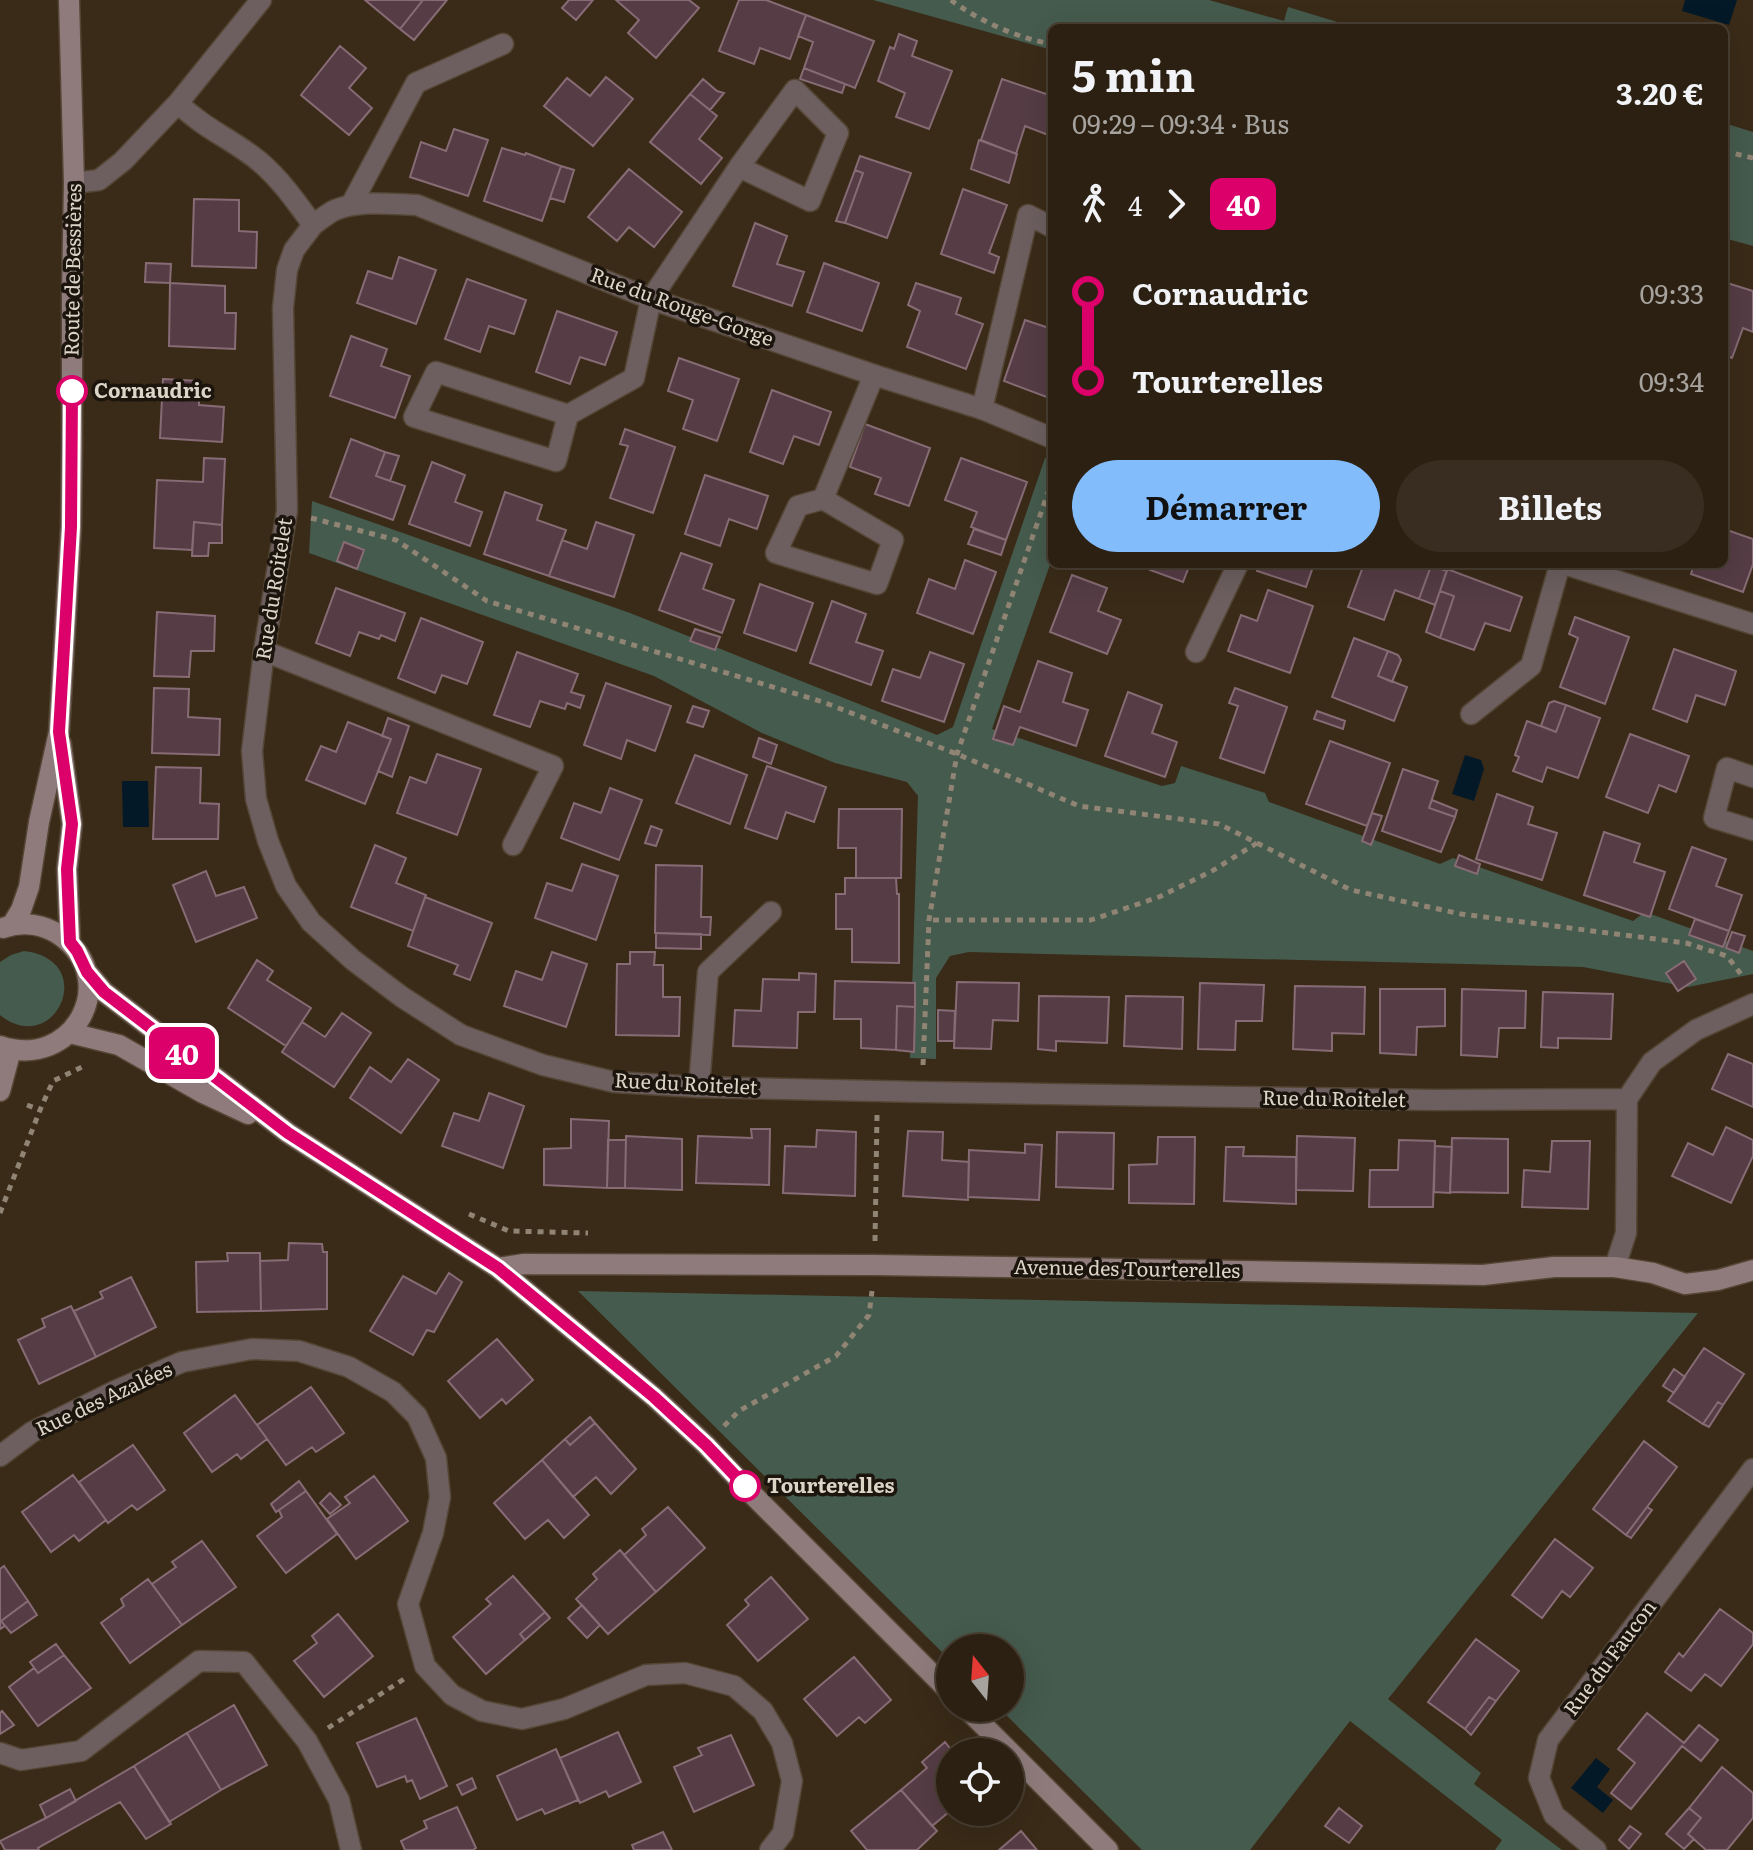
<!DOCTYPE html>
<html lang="fr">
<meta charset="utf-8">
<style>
:root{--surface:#2c2012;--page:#382d20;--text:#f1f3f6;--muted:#a6a39f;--line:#483e32;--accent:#83bcfb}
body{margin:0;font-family:Literata,serif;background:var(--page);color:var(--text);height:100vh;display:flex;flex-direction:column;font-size:30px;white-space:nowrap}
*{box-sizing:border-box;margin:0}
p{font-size:26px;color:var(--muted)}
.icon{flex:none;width:44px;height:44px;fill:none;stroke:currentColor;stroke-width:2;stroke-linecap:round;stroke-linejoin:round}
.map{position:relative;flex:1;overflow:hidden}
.side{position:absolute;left:1048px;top:24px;width:680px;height:544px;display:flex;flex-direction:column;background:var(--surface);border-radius:12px;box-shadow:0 8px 32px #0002,0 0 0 2px var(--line)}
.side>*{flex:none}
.badge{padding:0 16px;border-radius:12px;font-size:28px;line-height:52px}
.needle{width:52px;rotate:343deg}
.fabs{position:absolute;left:936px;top:1634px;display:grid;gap:16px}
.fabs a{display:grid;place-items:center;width:88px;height:88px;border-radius:50%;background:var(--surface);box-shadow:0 8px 32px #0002,0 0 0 2px var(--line);font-size:40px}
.map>.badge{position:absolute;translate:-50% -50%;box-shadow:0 0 0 4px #fff}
.legs{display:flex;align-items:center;gap:12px;height:88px;padding:0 24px;font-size:26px}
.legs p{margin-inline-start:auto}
.head{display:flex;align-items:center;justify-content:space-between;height:136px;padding:0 24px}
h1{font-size:44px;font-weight:700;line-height:60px}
.primary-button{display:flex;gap:16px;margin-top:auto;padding:16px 24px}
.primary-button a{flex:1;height:92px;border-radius:48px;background:var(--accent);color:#111;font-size:32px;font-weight:700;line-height:92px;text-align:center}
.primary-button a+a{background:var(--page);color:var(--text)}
ul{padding:0 24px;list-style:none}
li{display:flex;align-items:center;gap:28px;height:88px;font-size:30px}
li i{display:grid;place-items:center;width:12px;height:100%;margin:0 10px;background:currentColor}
li i::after{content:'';width:20px;height:20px;margin:-10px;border:6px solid;border-radius:50%;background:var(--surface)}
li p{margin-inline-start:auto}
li:first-child i{background:linear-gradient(#0000 50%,currentColor 0)}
li:last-child i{background:linear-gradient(currentColor 50%,#0000 0)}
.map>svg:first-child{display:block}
</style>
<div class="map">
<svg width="1753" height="1850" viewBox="0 0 1753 1850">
<rect width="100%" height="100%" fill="#3a2b18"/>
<path fill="#455b4d" d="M873,0H1209L1284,21L1288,7L1357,28H1052V50Z
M1724,123L1753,132V246L1724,238Z
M1045,458L1052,460V559L992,729L1162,786L1175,783L1181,766L1265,793L1269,802L1440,864L1453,858L1633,921L1645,912L1753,951V974L1688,987L1583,967L969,952L950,956L936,978V1059L910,1058L918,796L907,782L835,763L762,733L654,676L309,553L312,501L630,613L937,735L953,727Z
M24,951C100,960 55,1059 0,1015V962L11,955Z
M578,1291L1698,1313L1388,1699L1481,1773L1474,1784L1562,1850H1495L1502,1840L1350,1721L1250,1850H1142L999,1708H1010V1648H950V1660Z"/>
<path fill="#031928" d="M1685,0H1737L1729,25L1682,11Z
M1465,755L1481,760L1484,769L1474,801L1452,794Z
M122,781H148L149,827H123Z
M1596,1758L1610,1769L1597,1787L1613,1800L1603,1813L1571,1788Z"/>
<path fill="#553c45" stroke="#876b75" stroke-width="2" d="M365,0H423L400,29Z
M423,0H447L414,40L400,29Z
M569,0H593L576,20L562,8Z
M616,0H689L699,8L656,58L628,33L639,20Z
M739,0H766L806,15L790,59L760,48L754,64L719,51Z
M806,15L874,41L855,88L804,68L813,42L798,36Z
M899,34L917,41L912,56L952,71L929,129L896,117L905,93L878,81L890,47L894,49Z
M340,46L366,68L349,88L372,108L349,135L301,95Z
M804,68L845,84L842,93L800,79Z
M606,77L633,99L593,146L544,106L567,78L590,96Z
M703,79L717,91L724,93L710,110L690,94Z
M1002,79L1052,96L1051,136L1025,126L1016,154L981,140Z
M690,94L717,116L699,139L722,158L701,184L650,142Z
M454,129L488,140L468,196L410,177L421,142L446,151Z
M979,140L1017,154L1009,183L971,169Z
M502,148L525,155L526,153L561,166L542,221L484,201Z
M860,156L911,173L887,238L845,223L863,173L855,170Z
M561,166L574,170L564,202L550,198Z
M629,169L682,212L654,247L629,227L617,241L588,217Z
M855,170L863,173L845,223L836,221Z
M963,189L1007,205L989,253L999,257L994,273L941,254Z
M194,199L239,200V231L257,232L256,268L192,266Z
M755,223L787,236L777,264L804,272L792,306L733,286Z
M399,257L436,270L416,324L357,303L368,271L392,279Z
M146,263L171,264L170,283L145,282Z
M824,263L879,283L862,331L807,312Z
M467,279L526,300L514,334L489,326L480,352L445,339Z
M1724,282L1753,291V332L1743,328L1732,358L1724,355Z
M170,283L225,286V313H236L235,349L169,346Z
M916,283L961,298L956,314L983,324L966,369L907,347L920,311L908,305Z
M557,311L617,332L605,365L580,357L570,384L536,372Z
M1025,320L1052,329V399L1004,381Z
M351,336L387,349L381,366L410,376L395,418L330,396Z
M679,358L739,379L717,441L683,429L693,400L668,391Z
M163,379L199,381V405L224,407L222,442L160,438Z
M772,390L831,412L819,445L794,436L783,464L750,452Z
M865,424L930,448L909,506L875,494L881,478L850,467Z
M625,429L675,447L653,513L610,498L628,446L620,444Z
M351,439L385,452L376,476L405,486L393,520L330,497Z
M385,452L399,456L390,481L376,476Z
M204,458L225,459L222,525L194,522L192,550L154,548L157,480L203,482Z
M961,458L1027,482L1006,540L971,527L977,512L945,500Z
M432,462L465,475L455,502L482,512L470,546L409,524Z
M705,475L768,496L757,529L729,519L720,546L685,534Z
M505,492L542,505L537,520L566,530L549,576L484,554Z
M194,522L222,525V543H209L208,556H192Z
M596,522L634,535L614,597L549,576L562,540L587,549Z
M974,529L1006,540L1001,555L968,544Z
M1724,529L1753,539V564L1743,592L1691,574L1694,564H1724Z
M344,542L364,550L357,569L337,561Z
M681,553L712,564L703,589L734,600L722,633L659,610Z
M965,560L996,572L973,634L917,613L929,579L955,589Z
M1152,564H1190L1183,582L1150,570Z
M1260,564H1314L1306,587L1257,571Z
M1364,564H1427L1431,566L1419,599L1395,590L1384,620L1348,607Z
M1431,566L1447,571L1435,605L1419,599Z
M1447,569L1522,597L1510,631L1485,623L1474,650L1440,638L1454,596L1440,591Z
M1072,575L1107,588L1098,611L1121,620L1107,654L1050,632Z
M760,584L813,603L796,651L744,633Z
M336,588L405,613L395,641L381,635L379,639L359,632L350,656L316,643Z
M1268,590L1313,606L1290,673L1228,651L1241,615L1257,621Z
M1440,591L1454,596L1440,638L1426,632Z
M832,601L866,614L856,642L883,651L871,685L810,663Z
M157,612L215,616L214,651H191L189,677L154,676Z
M1575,617L1629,637L1605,704L1560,687L1578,638L1569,634Z
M421,618L483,642L467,684L442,675L435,693L398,678Z
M695,629L720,637L715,650L690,641Z
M1354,638L1388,651L1378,676L1407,687L1394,721L1332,697Z
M1674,649L1736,671L1725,705L1696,695L1687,722L1653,709Z
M1388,651L1398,655L1401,660L1392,682L1378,676Z
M517,652L578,674L571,692L584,696L580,708L567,703L565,709L540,701L530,727L494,715Z
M930,652L964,664L944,722L882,701L893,669L920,678Z
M1038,661L1072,673L1063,702L1088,710L1076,746L1020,727L1013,745L993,739L1004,706L1020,712Z
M606,683L671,706L655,751L627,740L621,759L584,745Z
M154,688L189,689L188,717L220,719L219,755L152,753Z
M1235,688L1287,707L1264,773L1220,758L1238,706L1229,703Z
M1128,692L1162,705L1152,733L1177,742L1165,777L1105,756Z
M1554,701L1566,705L1556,732L1541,726L1549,703Z
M1566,705L1600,718L1578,778L1547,767L1542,782L1513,771L1519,757L1515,755L1527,721L1556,732Z
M693,706L709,711L703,727L687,722Z
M1317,711L1345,721L1343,729L1314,719Z
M388,718L409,726L392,777L378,771L391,739L382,736Z
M348,722L391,739L365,804L306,780L321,746L336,752Z
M1630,734L1689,756L1676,792L1659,785L1648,813L1606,797Z
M759,738L777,745L771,764L753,757Z
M1330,741L1390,763L1367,826L1306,804Z
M437,754L481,769L457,835L397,813L410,777L426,783Z
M695,755L747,775L730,824L676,803Z
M767,766L826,787L814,822L786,812L777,839L745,828Z
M156,767L201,768L200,803L219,804L218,839H153Z
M1403,769L1438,781L1429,808L1455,817L1441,852L1382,831Z
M610,788L642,800L619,860L561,838L574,803L601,813Z
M1497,794L1533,807L1528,824L1557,833L1542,880L1476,859Z
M1432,800L1457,810L1455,817L1429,808Z
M839,809H902L901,878H856V848H838Z
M1372,813L1382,816L1371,845L1362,841Z
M651,826L662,830L656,846L645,843Z
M1604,832L1640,844L1634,862L1665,872L1650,917L1584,895Z
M375,845L406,858L396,883L426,895L413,931L351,907Z
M1692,847L1726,859L1716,886L1742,895L1729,931L1669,909Z
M1459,855L1480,864L1477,874L1455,866Z
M582,864L618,876L596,940L535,918L547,883L572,891Z
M656,865L702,866L701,917H711L710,935L655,933Z
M206,871L216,896L244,887L257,918L196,942L173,885Z
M845,878H896L897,894H899V963L852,962V929H836V894H845Z
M425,897L492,923L470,980L454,974L458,965L408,946Z
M1695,919L1729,931L1723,947L1689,935Z
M1732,932L1745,936L1739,953L1726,948Z
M656,933L701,934V949L656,948Z
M552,952L587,964L566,1027L504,1006L516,971L542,980Z
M630,952H655L654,965H663V997H680L679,1036L616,1035L617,964H630Z
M257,960L273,971L267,980L311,1008L286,1046L228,1008Z
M1684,961L1696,979L1678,991L1666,973Z
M799,973L816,974L815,1012H798L797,1048L733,1046L735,1010L761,1011L763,979L799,980Z
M835,981L915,983V1007L897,1006L896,1050L861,1048V1019H834Z
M957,982L1019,983L1018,1021L993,1020L991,1049L954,1048Z
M1200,983L1264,985L1262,1021H1236L1235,1050L1198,1049Z
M1295,986L1365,987L1364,1034L1332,1033V1051L1293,1049Z
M1380,989H1445V1026L1417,1027L1416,1055L1380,1053Z
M1462,989L1526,991L1525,1028H1499L1497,1057L1461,1055Z
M1543,992L1613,994L1611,1039L1558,1038V1048L1541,1047Z
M1039,996L1109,997L1107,1043L1056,1041V1051L1038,1049Z
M1126,996L1183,997L1182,1049L1124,1046Z
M897,1006L915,1007L914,1052L896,1050Z
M938,1010L955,1011L954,1041H938Z
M342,1013L371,1033L334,1087L282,1052L302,1022L325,1037Z
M1728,1054L1753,1064V1107L1712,1089Z
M408,1059L439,1080L401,1133L350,1098L370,1067L391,1082Z
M489,1093L524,1106L503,1168L442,1146L454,1113L479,1121Z
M571,1119L609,1121L607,1188L544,1185V1149L571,1148Z
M1726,1127L1753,1140V1156L1731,1203L1672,1176L1688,1143L1713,1155Z
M751,1129H770L769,1185L696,1183L698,1136L752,1138Z
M817,1130L856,1132L855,1196L783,1193L785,1146L816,1147Z
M908,1131L943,1132L942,1160L969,1162L968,1200L903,1196Z
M1057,1132L1114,1133L1113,1189L1056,1187Z
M626,1136L682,1139V1190L625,1188Z
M1297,1136L1355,1138L1353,1191L1296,1190Z
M1158,1137H1195L1194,1204L1129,1203V1165L1157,1164Z
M1452,1138L1508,1139V1193L1450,1192Z
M608,1140H626L625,1188H607Z
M1399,1140L1435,1141L1433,1207H1369L1370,1170H1398Z
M1552,1141H1590L1588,1209L1522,1207L1524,1170L1550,1172Z
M1025,1144L1042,1145L1039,1200L968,1197L969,1150L1025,1153Z
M1435,1146L1452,1147L1450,1193L1434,1192Z
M1226,1147H1244L1243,1156L1296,1157V1204L1224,1201Z
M289,1243L322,1244L323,1252H327V1309L261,1311L260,1261L288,1260Z
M227,1253H260L261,1311L197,1312L196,1262L228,1261Z
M449,1273L462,1282L434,1332L427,1330L413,1355L370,1331L403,1276L436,1294Z
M131,1277L156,1327L96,1357L74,1311L103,1298L100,1292Z
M71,1306L96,1357L39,1384L18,1340L45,1327L42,1319Z
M497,1339L533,1380L506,1404L502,1399L480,1418L448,1381Z
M1704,1348L1744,1374L1723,1405L1718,1402L1703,1424L1668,1401Z
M1674,1369L1685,1377L1674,1393L1663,1386Z
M311,1387L344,1433L316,1452L312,1447L286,1465L257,1425Z
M235,1395L267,1439L241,1459L237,1454L212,1472L184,1433Z
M1718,1402L1723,1405L1709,1427L1703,1424Z
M590,1417L595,1423L570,1445L565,1439Z
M595,1423L636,1469L611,1494L596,1477L573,1497L542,1460L565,1439L570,1445Z
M1644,1441L1677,1467L1626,1535L1593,1509Z
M133,1445L165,1490L137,1510L132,1505L108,1523L79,1482Z
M542,1460L589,1515L564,1538L548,1520L525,1539L494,1503Z
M73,1475L106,1520L79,1541L74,1535L51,1552L22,1512Z
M374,1476L408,1521L356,1559L327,1519L350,1503L345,1497Z
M299,1481L306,1491L276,1512L271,1504Z
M306,1491L337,1534L286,1573L257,1536L282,1517L279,1510Z
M330,1493L341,1505L330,1514L320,1503Z
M668,1507L705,1548L656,1592L624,1555L646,1535L642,1529Z
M1647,1507L1652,1510L1631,1538L1626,1535Z
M1555,1539L1593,1568L1570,1597L1562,1591L1542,1618L1512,1595Z
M202,1541L236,1587L182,1625L152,1584L176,1567L172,1562Z
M620,1550L656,1592L608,1634L576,1599L597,1579L593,1574Z
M4,1566L28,1601L1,1621L5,1626L0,1629V1569Z
M513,1576L545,1612L520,1634L525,1640L486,1674L453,1637L491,1604L486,1599Z
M771,1577L808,1619L758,1661L727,1625L749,1605L745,1600Z
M148,1579L182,1625L130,1663L101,1623L124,1606L121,1599Z
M28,1601L37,1615L11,1633L1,1621Z
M582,1605L600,1625L587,1638L568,1618Z
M1720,1609L1753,1633V1644L1721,1686L1705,1674L1691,1691L1665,1672L1679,1653L1683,1657Z
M545,1612L550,1618L525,1640L520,1634Z
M338,1614L373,1656L324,1697L294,1661L317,1643L312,1636Z
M1476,1639L1519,1671L1496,1701L1489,1697L1465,1729L1428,1702Z
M56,1644L64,1655L38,1673L30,1662Z
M64,1655L91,1688L38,1726L9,1687L34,1668L38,1673Z
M854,1657L891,1700L865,1723L859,1717L837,1736L804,1699Z
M1489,1697L1496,1701L1471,1735L1465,1729Z
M234,1705L267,1765L221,1790L187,1733Z
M2,1711L14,1725L0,1734V1713Z
M1647,1713L1684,1743L1699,1725L1718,1740L1701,1761L1682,1746L1631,1809L1611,1793L1635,1763L1618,1749Z
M416,1718L447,1786L420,1799L412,1780L407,1782L405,1776L377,1787L357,1743Z
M618,1732L641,1782L609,1797L606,1791L580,1803L560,1758Z
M187,1733L221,1790L169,1822L134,1766Z
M731,1735L754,1785L694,1812L674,1767L702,1755L698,1748Z
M945,1742L953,1752H950V1811L932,1826L901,1790L927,1768L922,1762Z
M556,1749L578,1800L545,1814L542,1809L517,1820L497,1776Z
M134,1766L171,1824L146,1839L120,1802L38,1848L39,1850H5L0,1841L46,1818Z
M1722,1767L1753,1793V1818L1727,1850H1706L1688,1834L1701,1818L1689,1808Z
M472,1778L476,1788L462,1795L457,1785Z
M70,1789L76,1801L46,1818L40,1805Z
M901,1790L937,1831L917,1850H867L851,1831Z
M457,1807L476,1848L473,1850H405L401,1841L427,1828L424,1821Z
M1339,1808L1362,1826L1349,1843L1325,1826Z
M1689,1808L1701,1818L1688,1834L1694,1839L1684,1849L1666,1834Z
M1630,1826L1641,1834L1629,1849L1619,1840Z
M1021,1831L1037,1850H999Z
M663,1832L672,1850H634L632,1845Z"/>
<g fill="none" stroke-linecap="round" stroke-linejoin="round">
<g stroke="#544634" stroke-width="23">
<path id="lane" d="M351,205L416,83L503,44
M982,409L1028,215L1052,227
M568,415L556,461L414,417L436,372L568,415L634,378L651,299L739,167L795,90L838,133L810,201L739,167
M823,499L893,540L877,584L776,553L798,506L823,499L874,375
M264,651L553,766L513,845
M1196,652L1238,564
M1471,714L1531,666L1560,564
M1753,777L1727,768L1714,818L1753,830
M699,1087L708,972L771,912"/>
</g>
<g stroke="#544634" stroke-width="23">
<path id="street" d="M178,103C204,129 234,140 260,162C281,180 297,203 313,225L294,250L287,270L283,308L287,511L264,651L252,751L256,799L268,841L286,886L311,922L353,960L402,997L461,1035L543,1065L614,1082L699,1087L922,1092L1434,1100L1627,1099
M74,183L99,180L123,161L178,103L261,0
M313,225C320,220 327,214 335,210C360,200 390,204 417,205L651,299L874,375L982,409L1052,438
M1564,564L1753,624
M1615,1267L1626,1233L1627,1099L1652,1062L1696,1030L1753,1004
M0,1456L32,1432L115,1391L182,1362L252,1349L299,1351L349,1367L393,1392L417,1416L436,1458L440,1497L433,1533L408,1604L425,1666L452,1695L482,1711L522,1719L564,1709L646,1675L685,1673L734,1686L763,1711L782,1743L792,1781L783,1833L770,1850
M0,1753L21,1760L81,1751L199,1661L244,1662L307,1741L339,1800L351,1850
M1596,1850L1554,1815L1539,1778L1548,1740L1753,1469"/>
</g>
<g stroke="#544634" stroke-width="23">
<path id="secondary" d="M61,744L72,824L67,869L70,942
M12,925L21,910L29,887L39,822L59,732L71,527L72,447V295L74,183L69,0
M87,972L104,992L288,1133L498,1268L654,1397L706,1445L752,1494L950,1692
M70,1033L119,1045L203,1093L248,1114
M0,1046C73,1071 122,981 61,936C44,924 23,921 3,928
M0,1091L11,1050
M498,1268L524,1264L875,1265L1483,1275L1554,1267H1615L1653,1273L1685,1284L1718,1280L1753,1270
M966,1708L1108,1850"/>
</g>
<path stroke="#908474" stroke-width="5" stroke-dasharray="6 6" stroke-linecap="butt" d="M951,0C977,20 1020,39 1052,44
M1724,151L1753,158
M311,518L396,540L487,601L823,702L957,754L1079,806L1219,824L1257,843L1212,871L1159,897L1091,920H929
M1257,843L1351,890L1461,914L1686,943L1727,956L1744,978
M923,1065L929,920L957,754L1052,481
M27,1105L40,1110
M0,1213L40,1110L53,1081L86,1065
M469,1214L509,1231L588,1233
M875,1241L877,1115
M724,1426L739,1411L836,1356L869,1315L872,1291
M328,1728L404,1679"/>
<use href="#lane" stroke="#6d5f60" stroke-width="20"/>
<use href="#street" stroke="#6d5f60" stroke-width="20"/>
<use href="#secondary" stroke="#8f7b7b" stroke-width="20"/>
</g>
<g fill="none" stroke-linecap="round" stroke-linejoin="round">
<g stroke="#fff" stroke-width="18">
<path id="line-1" d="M72,391L71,527L59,732L72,824L67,869L70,942L77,951L87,972L104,992L288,1133L498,1268L654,1397L706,1445L745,1486"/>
</g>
<use href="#line-1" stroke="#dc006b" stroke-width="12"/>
</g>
<g fill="#fff" stroke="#dc006b" stroke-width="4">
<circle cx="72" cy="391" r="14"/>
<circle cx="745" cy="1486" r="14"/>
</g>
<g text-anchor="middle" stroke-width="7" stroke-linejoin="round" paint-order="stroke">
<g font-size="20" fill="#ddd4c8" stroke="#1c150d">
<text transform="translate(73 270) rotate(-89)" y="7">Route de Bessières</text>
<text transform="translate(682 307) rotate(20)" y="7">Rue du Rouge-Gorge</text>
<text transform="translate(274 589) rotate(-81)" y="7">Rue du Roitelet</text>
<text transform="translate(686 1084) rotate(3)" y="7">Rue du Roitelet</text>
<text transform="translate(1334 1099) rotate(1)" y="7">Rue du Roitelet</text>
<text transform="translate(1127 1269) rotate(1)" y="7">Avenue des Tourterelles</text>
<text transform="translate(104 1399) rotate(-25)" y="7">Rue des Azalées</text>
<text transform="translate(1610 1658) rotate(-53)" y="7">Rue du Faucon</text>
</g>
<g font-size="20" font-weight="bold" fill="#ddd4c8" stroke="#1c150d" text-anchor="start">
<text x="94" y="398">Cornaudric</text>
<text x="767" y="1493">Tourterelles</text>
</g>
</g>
</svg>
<div class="fabs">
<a><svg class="needle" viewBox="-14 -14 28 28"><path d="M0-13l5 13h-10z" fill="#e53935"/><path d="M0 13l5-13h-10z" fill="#a6a39f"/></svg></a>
<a><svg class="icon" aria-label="locate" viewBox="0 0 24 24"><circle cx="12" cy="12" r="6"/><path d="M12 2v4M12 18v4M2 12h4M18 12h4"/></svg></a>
</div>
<b class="badge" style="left:182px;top:1053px;background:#dc006b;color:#fff">40</b>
<section class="side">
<div class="head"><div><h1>5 min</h1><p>09:29 – 09:34 · Bus</p></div><b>3.20 €</b></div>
<div class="legs"><svg class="icon" aria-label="walk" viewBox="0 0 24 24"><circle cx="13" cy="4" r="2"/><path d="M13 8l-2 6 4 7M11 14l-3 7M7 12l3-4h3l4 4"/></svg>4<svg class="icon" aria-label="forward" viewBox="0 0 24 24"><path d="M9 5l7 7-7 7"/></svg><b class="badge" style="background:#dc006b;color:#fff">40</b></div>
<ul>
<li><i style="color:#dc006b"></i><b>Cornaudric</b><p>09:33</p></li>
<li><i style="color:#dc006b"></i><b>Tourterelles</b><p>09:34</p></li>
</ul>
<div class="primary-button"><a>Démarrer</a><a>Billets</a></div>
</section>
</div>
